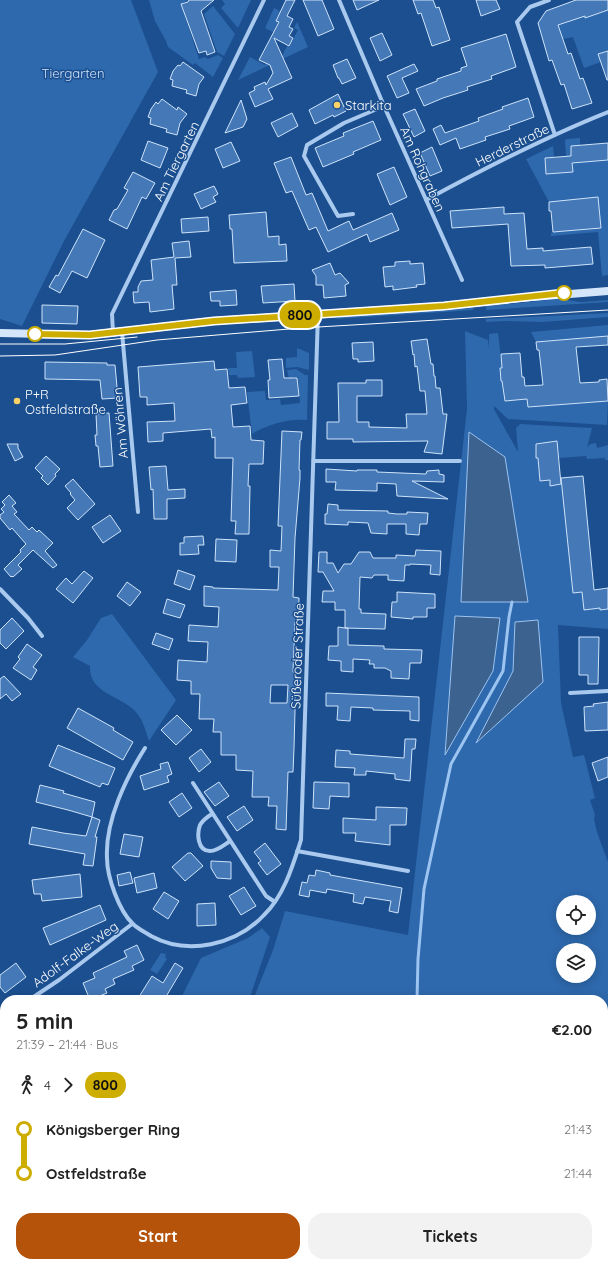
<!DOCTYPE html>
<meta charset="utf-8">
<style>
:root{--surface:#fff;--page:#f2f2f2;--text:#222;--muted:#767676;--accent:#b45309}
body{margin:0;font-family:Quicksand,sans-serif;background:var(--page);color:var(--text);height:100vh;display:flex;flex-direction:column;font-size:15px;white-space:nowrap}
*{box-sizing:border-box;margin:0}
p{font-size:13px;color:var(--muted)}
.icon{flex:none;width:22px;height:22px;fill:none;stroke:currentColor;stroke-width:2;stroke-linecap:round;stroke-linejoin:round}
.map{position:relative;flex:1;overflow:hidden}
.panel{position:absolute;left:0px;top:995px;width:608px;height:272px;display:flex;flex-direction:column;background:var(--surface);border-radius:16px 16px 0 0;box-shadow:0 2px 10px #0003}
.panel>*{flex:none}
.badge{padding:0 8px;border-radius:13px;font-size:14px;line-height:26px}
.fabs{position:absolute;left:556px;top:895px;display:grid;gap:8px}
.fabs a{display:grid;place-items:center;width:40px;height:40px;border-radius:50%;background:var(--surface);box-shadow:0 2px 10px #0003;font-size:20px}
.map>.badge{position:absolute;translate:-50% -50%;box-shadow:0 0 0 2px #fff}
.legs{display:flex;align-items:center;gap:6px;height:44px;padding:0 16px;font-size:13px}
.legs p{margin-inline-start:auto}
.summary{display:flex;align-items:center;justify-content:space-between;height:68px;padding:0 16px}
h1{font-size:22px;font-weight:700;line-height:30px}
.primary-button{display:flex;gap:8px;margin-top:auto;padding:8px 16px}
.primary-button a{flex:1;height:46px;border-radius:16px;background:var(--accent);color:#fff;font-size:16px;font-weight:700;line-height:46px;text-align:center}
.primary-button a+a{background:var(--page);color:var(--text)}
ul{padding:0 16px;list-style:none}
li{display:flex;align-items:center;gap:14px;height:44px;font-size:15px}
li i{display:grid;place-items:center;width:6px;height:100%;margin:0 5px;background:currentColor}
li i::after{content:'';width:10px;height:10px;margin:-5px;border:3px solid;border-radius:50%;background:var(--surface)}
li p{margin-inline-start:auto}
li:first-child i{background:linear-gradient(#0000 50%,currentColor 0)}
li:last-child i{background:linear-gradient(currentColor 50%,#0000 0)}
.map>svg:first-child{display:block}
</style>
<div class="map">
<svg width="608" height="1267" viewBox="0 0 608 1267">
<rect width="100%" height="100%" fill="#1b4f8f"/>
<path fill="#2e69ad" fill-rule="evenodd" d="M0,0H131L158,72L64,241L22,326L0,319Z
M149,0H188L181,4L199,59L205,57L208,59L218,55L223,58L213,77L195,63L193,65L168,47L166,41L155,21Z
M222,0H251L238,28L221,8L225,4Z
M213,6L235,34L224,56L217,52L204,14Z
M274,8L280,11L276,20L278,22L273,32L265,28Z
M608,10V51L598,54L601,62L584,68L573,37L563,39L558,25L585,16V18Z
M297,22L308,47L238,80L250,57L265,65L266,63L280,60L287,46L289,47L298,30L294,28Z
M580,138V145L571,146V156H566L565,140L567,139Z
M553,146L554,157L545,158L546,174L572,172V163L608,160V275L602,276L598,232L551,236V233L553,232L601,228L598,198L549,202L526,159Z
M559,299L581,302L608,300V302L486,310V306Z
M473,308V310L335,319L341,317Z
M608,313V317L542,322L504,321L486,322V319Z
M608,325V336L536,342L531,332Z
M465,331L488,340L489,348V334L498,333L502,368H500L501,381H502L505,401L523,400V398H527L528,407L608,401L607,425L508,419L494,406V409L518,452L516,428L520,424L592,428L587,448L590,444L596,443L597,448L608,445V460H605V458L587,459L586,456L559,458L557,441L536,444L537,450H536V457L538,458L540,481L550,480V486L562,484L573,593L582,592L584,610L600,608V610L608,609V629L558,625L561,703L573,757L584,755L595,798L590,800L595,815L594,819L597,832L608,862V1112L603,1114V1000H253L273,950L285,911L408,935L467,409ZM563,902H589V928H563ZM563,950H589V976H563Z
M297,348L309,353V370L297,367L286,368V358L297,357Z
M252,351L255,377L238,378L237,375H229L228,368H237L236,352Z
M296,369L305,375H308L307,420C287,419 269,424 252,434L247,392L265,391L266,400L280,399L281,405L300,403L298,377L289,378L287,370Z
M112,614L176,700L149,741C145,729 143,719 134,710C119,696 88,692 90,666L73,657L87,640L101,618Z
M262,928L270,937L249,1000H180L201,958L248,938Z
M161,953L166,954L165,957L167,959L157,974L150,970Z
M608,1142V1252L603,1255V1145Z
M5,1167V1262H48L44,1267H0V1168Z
M65,1262H262L249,1267H64Z
M338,1262H590L581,1267H327Z"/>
<path fill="#3c6290" stroke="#9cc4f0" d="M469,432L505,457L528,602H461Z
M455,616L500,618L493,671L445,755Z
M538,620L543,682L476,743L513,671L515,622Z"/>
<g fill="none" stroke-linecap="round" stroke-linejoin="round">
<path stroke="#9cc4f0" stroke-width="3" d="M417,1000L418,959L424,889L451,764L503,671L509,617L512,602"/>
</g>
<path fill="#4478b7" stroke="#cfe3fa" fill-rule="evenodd" d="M189,0H214L201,11L215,52L207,55L206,51L199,53L181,4L188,2Z
M286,0H295L287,16L293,19L289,27L293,29L289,36L293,38L289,46L274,38L292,78L268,89L273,99L255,107L249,93L255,90L254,87L265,82L266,85L273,73L270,65L259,60L279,22L276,21Z
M303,0H322L334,29L318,36Z
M353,0H379L357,10Z
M413,0H433L436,8L439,7L450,40L432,46L421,13L418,14Z
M476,0H496L500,9L481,16Z
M576,0H608V10L585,18V16L558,25L568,54L571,53L580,79L583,78L592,103L572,109L564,84L561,85L552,60L549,61L538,23L546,11Z
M382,33L392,55L380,61L370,38Z
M506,34L516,67L491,76L492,79L467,87L468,90L443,98L424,106L416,89L437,81V79L461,71V68L467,66L461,48Z
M608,51V80H607L598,54Z
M347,59L356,78L342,84L339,78H338L333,65Z
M183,62L204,77L199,84L196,96L186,93L187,90L172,86L173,80L170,79L173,71L178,65L180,66Z
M414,64L418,71L402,78L409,93L397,98L387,76Z
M338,94L346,111L334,117L333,115L315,124L309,110Z
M528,98L534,117L509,126L510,129L485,137L486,140L460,149L456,138L440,145L433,129L441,125L445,133L479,121L478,118L503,109L502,107Z
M162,99L177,110L178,107L187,114L180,123L177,135L166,132L167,129L150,124L151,118L148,117L151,109L156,102L158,104Z
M241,100L247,119L243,127L225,133Z
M415,109L425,131L414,137L403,114Z
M292,113L298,126L278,137L271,123Z
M373,121L381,140L353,152L354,154L323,167L315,148L344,136L343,133Z
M148,141L168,148L160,168L141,160Z
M231,142L240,161L223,168L215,149Z
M608,143V160L572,163L573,172L546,174L545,158L571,156V146Z
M432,147L442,171L430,176L420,153Z
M291,157L306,195L312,193L328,231L349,221L353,230L392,213L399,230L370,242L367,234L328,252L316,227L309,230L292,191L286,193L274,163Z
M394,167L407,197L390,205L377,174Z
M133,172L155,183L146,199L142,197L127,229L109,220L114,210L117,209L128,190L124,188Z
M214,186L218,194L213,197L216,202L201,209L194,194Z
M598,197L601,228L553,232L551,211H549V202Z
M504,207V214L524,213L527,249L543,248V251L591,247L593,264L545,268V265L511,266L508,224L452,228L450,211Z
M266,212L268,237L279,236V245L286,244L287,261L234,263L232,229H230L229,215Z
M208,217L209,231L182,233L181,219Z
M83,229L105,240L87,278L72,271L60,293L49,287L56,275L58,276Z
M189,241L191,257L175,258L177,285H172L174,309L150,312L149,302L134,303L133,292H138V287L141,281L153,280L151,260L174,257L172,243Z
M410,261V264L423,263L425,284L416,285L417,287L393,290V286L385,287L383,267L395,266V262Z
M330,263L335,275L340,273L349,283L345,285L346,296L324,298L323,285H316V276L312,270Z
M294,284L295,301L263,303L261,286Z
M236,290L237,305L220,306V301H211L210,292Z
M42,305L78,306L77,324L42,323Z
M608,336V345L576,347L580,383L599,382V380L607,379L608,401L528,407L527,399L505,401L502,381H501L500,368H502L501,354L520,353L522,377H524L525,386L543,385L539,350H537L536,342Z
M427,339L431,364H433L434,376H435L436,388H440L443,414H447L442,454L424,452L428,441L353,442V439H327V422H339L338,383H366V380H382V396H357V422H369V427L407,428L406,414H427L425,391H420L417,366L415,367L414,354L413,355L411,341Z
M373,342L374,361L358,362V359H353L352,343Z
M282,359L284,378H297L299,396L269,398L268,380H270L268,360Z
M214,361L215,370L227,369L229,388L245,387L247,403L231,405L233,427L250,426L251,440L264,441L263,464H249L248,486H250L249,534H235L236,521H231L233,458H215V437L212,438L211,429L163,433V441L148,442L147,422L175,421L174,403L147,405V397H140L138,367Z
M45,362L107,363V365H115L118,398L102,399L100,380L45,379Z
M109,413L113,466L100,467L98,446H96L95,435H97L96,414Z
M282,431L302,432L301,440H300L299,470H300V478L295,538L293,597L299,598L298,622H295L293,672L296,673L294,748L293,772H288L286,830L276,829L277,806H268L269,797H252L253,771L236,770V755H221V732H213L214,719H199L200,694H191V681L177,680L178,660L207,662L208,642L188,641L189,625L218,627L219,607L204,606V586L213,587V588L278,590L279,567H270V550L281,551L282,526H278ZM271,685H288L287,703H270Z
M557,441L561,484L550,486V480L540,481L538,458H536V444Z
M7,444H18V448L23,457L15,461Z
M46,456L60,469L55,474L56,476L48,485L41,478L43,476L35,468Z
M166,466L168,490L185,489V498L167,499V519H154L153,489L151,490L149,467Z
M326,469L357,471V470H377V472L426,474L427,471L439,470V474L444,475V482L412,481L448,499L397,496L396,484L377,483V491L335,490L336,482H326Z
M583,476L594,590L608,588V609L600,610V608L584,610L582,592L573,593L561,478Z
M73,479L95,504L78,520L67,508L75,500L70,494L71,493L65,486Z
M9,495L16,503L12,506L17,512L14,514L29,530L32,527L37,532L39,530L53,543L45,551L57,565L53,568L33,550L18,565L22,569L13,577L12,576L11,577L4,569L21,552L20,550L26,544L12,528L10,530L0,518V515L4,512L1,509L5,505L2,502Z
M328,504L338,505V510L388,511V513L397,514H407V512L428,513L427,524H420L419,535L406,534V524H387V534L371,533L368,523L348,522V525L325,524V514H327Z
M110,515L121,531L103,543L92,527Z
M203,536L204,545H198L199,554L180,555V543H184V537Z
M216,539L237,540L236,562L215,561Z
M416,550L441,551L440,575L430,574L431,565L410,564V565H405L404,581L388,580V575H374L372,578L360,577L359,609H361V613L386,614L385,629L345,628H348V645L384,646V649L422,650L421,663H410L409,679L391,678V671L385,668H374V664H369L370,660L353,659V672L341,671V661L328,660L329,646H338V627L345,628V610H335V602H322L323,591H334L323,572H318L319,552H327V563H333L338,573L344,564H351L359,552H370L373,558H396V555L415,556Z
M178,570L195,576L190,590L174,584Z
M84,571L93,578L73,603L56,589L66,578L72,584Z
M127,582L141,592L130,606L117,596Z
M397,592L435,594V608H427V617H413V619L391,617L392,602H397Z
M167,599L185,605L180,618L163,613Z
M12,618L24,631L6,649L0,643V630Z
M156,633L173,639L169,650L152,644Z
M579,637H599L598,684H588V675H579Z
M27,644L42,655L33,667L37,670L31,680L13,668L20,659L18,657Z
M4,676L21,694L12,701L6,694L0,699V679Z
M326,693L419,697V721L410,720V711L373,710V708L351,707L350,721L337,720L338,706H326Z
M608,702V730L585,731L584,707L594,706L593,704Z
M78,708L114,728L113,730L133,742L123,760L67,728Z
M177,715L192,730L176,745L161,730Z
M405,739H416L415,749H412L410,781L395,779V774L366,771V775H354L355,768L335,767L336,750L350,751V754L404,758Z
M58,745L115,768L108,785L102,783L100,787L49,766Z
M201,749L211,762L199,772L189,758Z
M608,757V777L598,781L592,763Z
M168,762L172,774L167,776L169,782L144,790L140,776L161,769L160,764Z
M219,782L229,796L215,806L204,792Z
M314,782L349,783V797L330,796L329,809L313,808Z
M40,785L64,791L63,793L95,802L92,817L68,810L36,802Z
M182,793L192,808L179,817L169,802Z
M244,806L253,820L237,831L227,817Z
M376,807L407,808L406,825H390V845L355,841L356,833H343V818L376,820Z
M92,817L100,820L95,837H97L93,866L83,865L85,854L29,844L32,827L63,833L86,836Z
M124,834L143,837L139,857L120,854Z
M265,843L281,864L267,875L258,863L261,861L254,852Z
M188,853H191L203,866L185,881L172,867Z
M211,861L231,862V879L217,878L211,868Z
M316,870L330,873V875L402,888L398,913L389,911L391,901L365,897L363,904L353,902L354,894L327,889L326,893L310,890L309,897L299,895L302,882L307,883L309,875L315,876Z
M130,872L133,883L119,886L117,875Z
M154,873L157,888L137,893L134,878Z
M80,874L82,897L42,901L41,894H34L32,880Z
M244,887L256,906L241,915L229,896Z
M164,892L179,901L168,919L153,909Z
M215,903L216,925L197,926V904Z
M100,905L106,920L50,945L43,928Z
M137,945L144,960L132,966L134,970L113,979L115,984L105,989L107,993L90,1000L83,983L95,978L93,973L127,957L124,951Z
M16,963L26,977L5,993L0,987V975Z
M175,963L183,968L164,1000H137L152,976L163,983Z"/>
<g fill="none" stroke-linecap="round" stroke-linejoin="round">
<path stroke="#a9c9ee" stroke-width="4" d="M339,0L384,106L462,280
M549,0L530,7L517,22L555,135
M426,200C485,168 545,137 608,112
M353,214L338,216L304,156L307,145L344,123L384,106
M122,332L138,512
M113,333L112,314L264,0
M313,461H460
M0,589L28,618L42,636
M570,693L608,691
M145,748C126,778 105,821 107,858C107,877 119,911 133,924C138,929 145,932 151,936C188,956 236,945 264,915C284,896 293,865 301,840L318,314
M193,783L266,896L275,902
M212,814C207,817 203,820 200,825C197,833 197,851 210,851C217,851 224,845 230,841
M297,851L408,871
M29,1000L59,980L132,924
M0,1019L5,1015
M0,1105L3,1118L0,1119
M3,1118L5,1131"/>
<path stroke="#d6e6fa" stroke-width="8" d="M0,333L90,335L214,321L444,306L519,298L608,291"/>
<path stroke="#f8faff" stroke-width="11" d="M603,1124L608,1122
M603,1137L608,1135
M274,1267L287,1262
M307,1267L320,1262"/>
<path stroke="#fff" stroke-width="1" d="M0,344H65L137,337
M0,356L55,355L157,340L301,328L608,310"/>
</g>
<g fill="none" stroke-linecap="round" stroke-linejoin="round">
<g stroke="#fff" stroke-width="9">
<path id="line-1" d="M35,334L90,335L214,321L444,306L564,293"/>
</g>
<use href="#line-1" stroke="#cdad00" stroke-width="6"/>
</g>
<g fill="#ffd166" stroke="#1b4f8f" stroke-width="1.5">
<circle cx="337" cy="105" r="4"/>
<circle cx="17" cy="401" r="4"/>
</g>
<g fill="#fff" stroke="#cdad00" stroke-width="2">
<circle cx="564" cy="293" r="7"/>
<circle cx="35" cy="334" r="7"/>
</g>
<g text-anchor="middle" stroke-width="3" stroke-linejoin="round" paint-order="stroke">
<g font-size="13" fill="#cfe3fa" stroke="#1b4f8f">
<text x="73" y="78">Tiergarten</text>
</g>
<g font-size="13" fill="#fff" stroke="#1b4f8f" text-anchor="start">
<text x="345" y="110">Starkita</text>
<text x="25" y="399">P+R<tspan x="25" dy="15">Ostfeldstraße</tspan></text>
</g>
<g font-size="13" fill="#fff" stroke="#1b4f8f">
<text transform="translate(512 145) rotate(-26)" y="5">Herderstraße</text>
<text transform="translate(176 161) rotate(-64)" y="5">Am Tiergarten</text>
<text transform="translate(423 169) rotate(66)" y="5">Am Rohgraben</text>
<text transform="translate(120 423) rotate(-95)" y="5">Am Wöhren</text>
<text transform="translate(297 656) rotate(-88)" y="5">Süßeroder Straße</text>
<text transform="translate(75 954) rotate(-36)" y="5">Adolf-Falke-Weg</text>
</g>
</g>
</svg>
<div class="fabs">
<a><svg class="icon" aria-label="locate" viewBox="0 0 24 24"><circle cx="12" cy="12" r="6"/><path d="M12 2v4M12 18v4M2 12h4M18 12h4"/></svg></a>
<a><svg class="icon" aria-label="layers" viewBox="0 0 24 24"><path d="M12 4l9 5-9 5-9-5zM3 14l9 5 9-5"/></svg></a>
</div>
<b class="badge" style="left:300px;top:315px;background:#cdad00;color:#111">800</b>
<section class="panel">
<div class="summary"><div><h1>5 min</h1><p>21:39 – 21:44 · Bus</p></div><b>€2.00</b></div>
<div class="legs"><svg class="icon" aria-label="walk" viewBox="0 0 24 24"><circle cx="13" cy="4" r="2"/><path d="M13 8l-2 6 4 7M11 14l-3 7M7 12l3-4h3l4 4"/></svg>4<svg class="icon" aria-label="forward" viewBox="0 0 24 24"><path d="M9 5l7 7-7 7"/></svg><b class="badge" style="background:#cdad00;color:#111">800</b></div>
<ul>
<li><i style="color:#cdad00"></i><b>Königsberger Ring</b><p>21:43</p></li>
<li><i style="color:#cdad00"></i><b>Ostfeldstraße</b><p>21:44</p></li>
</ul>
<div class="primary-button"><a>Start</a><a>Tickets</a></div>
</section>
</div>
